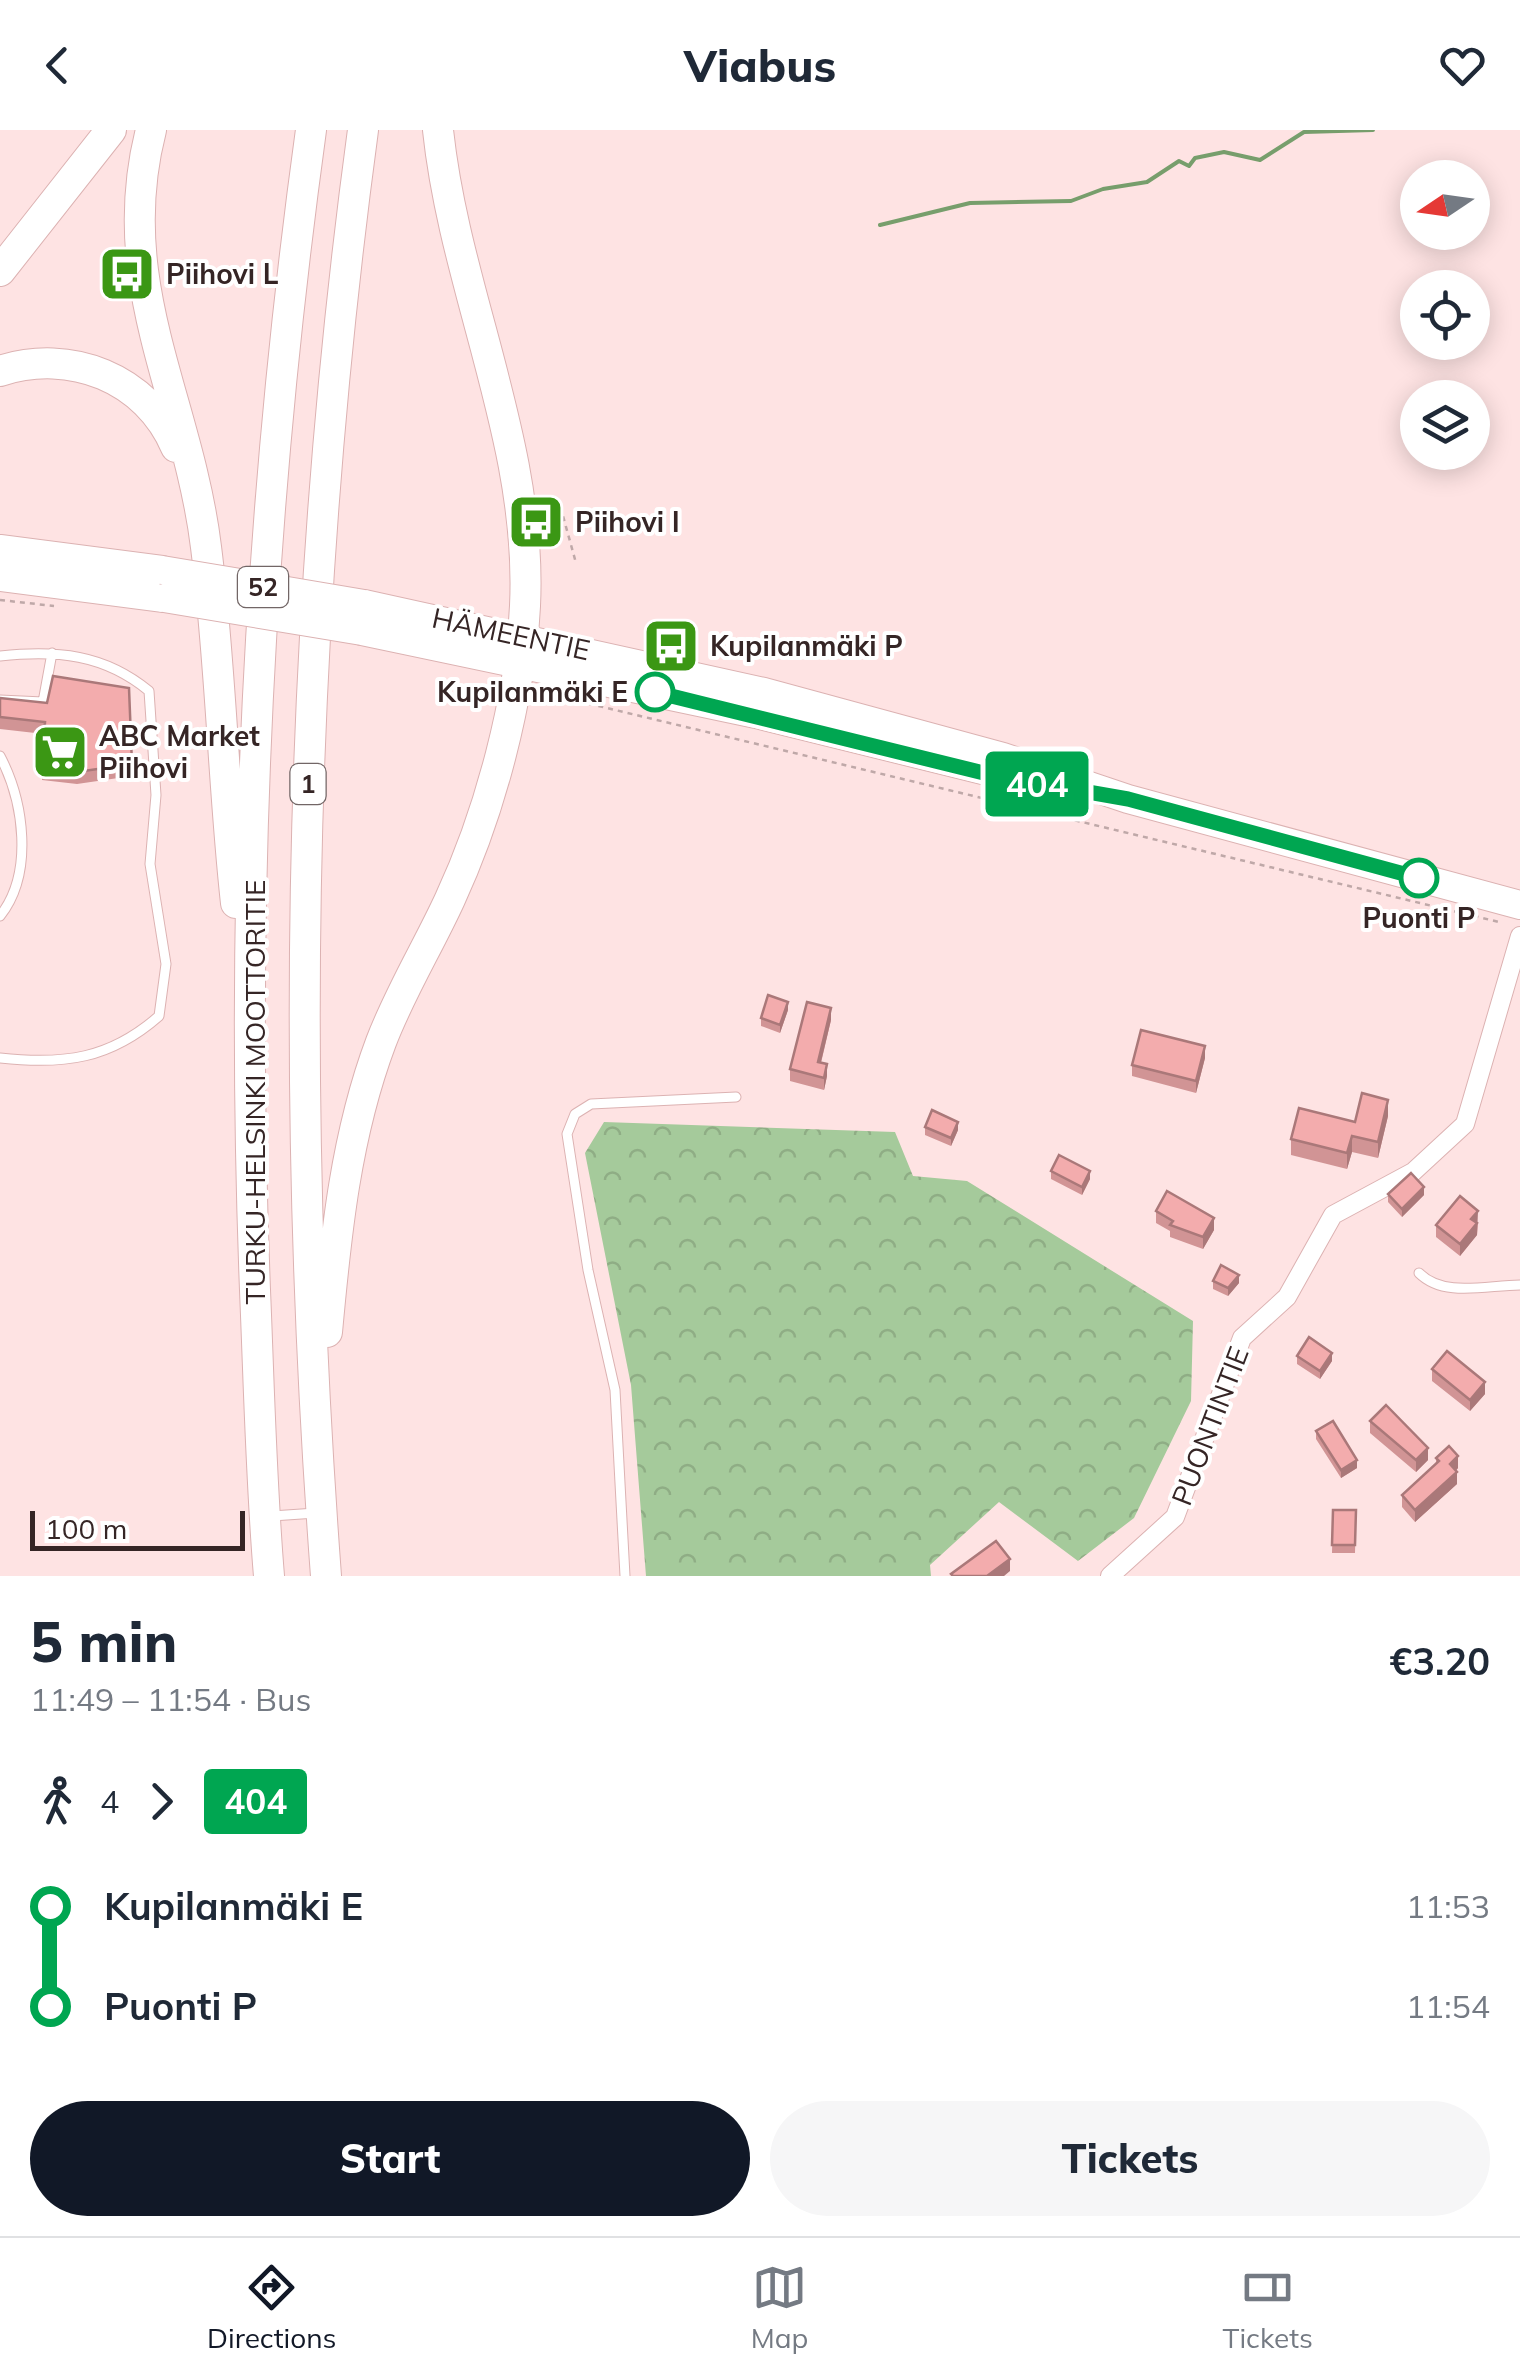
<!DOCTYPE html>
<meta charset="utf-8">
<style>
:root{--surface:#fff;--page:#f6f6f7;--text:#1f2937;--muted:#747a83;--line:#e0e1e3;--accent:#111827}
body{margin:0;font-family:Mulish,sans-serif;background:var(--page);color:var(--text);height:100vh;display:flex;flex-direction:column;font-size:38px;white-space:nowrap}
*{box-sizing:border-box;margin:0}
p{font-size:32px;color:var(--muted)}
.icon{flex:none;width:55px;height:55px;fill:none;stroke:currentColor;stroke-width:2;stroke-linecap:round;stroke-linejoin:round}
.map{position:relative;height:1446px;overflow:hidden}
.panel{display:flex;flex-direction:column;background:var(--surface);flex:1}
.panel>*{flex:none}
.badge{padding:0 20px;border-radius:8px;font-size:35px;line-height:65px}
.needle{width:65px;rotate:257deg}
.buttons{position:absolute;left:1400px;top:30px;display:grid;gap:20px}
.buttons a{display:grid;place-items:center;width:90px;height:90px;border-radius:50%;background:var(--surface);box-shadow:0 5px 25px #0003;font-size:50px}
.scale{position:absolute;left:30px;bottom:25px;width:215px;box-sizing:border-box;padding-left:10px;border:5px solid #352525;border-top:0;font-size:28px;line-height:35px;white-space:nowrap;color:#352525;-webkit-text-stroke:8px #fff;paint-order:stroke}
.map>.badge{position:absolute;translate:-50% -50%;box-shadow:0 0 0 5px #fff}
.legs{display:flex;align-items:center;gap:15px;height:110px;padding:0 30px;font-size:32px}
.legs p{margin-inline-start:auto}
.head{display:flex;align-items:center;justify-content:space-between;height:170px;padding:0 30px}
h1{font-size:55px;font-weight:800;line-height:75px}
.primary-button{display:flex;gap:20px;margin-top:auto;padding:20px 30px}
.primary-button a{flex:1;height:115px;border-radius:60px;background:var(--accent);color:#fff;font-size:40px;font-weight:800;line-height:115px;text-align:center}
.primary-button a+a{background:var(--page);color:var(--text)}
ul{padding:0 30px;list-style:none}
li{display:flex;align-items:center;gap:35px;height:100px;font-size:38px}
li i{display:grid;place-items:center;width:15px;height:100%;margin:0 12px;background:currentColor}
li i::after{content:'';width:25px;height:25px;margin:-12px;border:8px solid;border-radius:50%;background:var(--surface)}
li p{margin-inline-start:auto}
li:first-child i{background:linear-gradient(#0000 50%,currentColor 0)}
li:last-child i{background:linear-gradient(currentColor 50%,#0000 0)}
header{display:flex;justify-content:space-between;align-items:center;height:130px;padding:0 30px;background:var(--surface);font-size:45px;font-weight:800}
.tab-bar{display:flex;justify-content:space-around;align-items:center;height:140px;border-top:2px solid var(--line);background:var(--surface);font-size:28px;color:var(--muted)}
.tab-bar a{display:grid;justify-items:center;gap:5px}
.tab-bar .on{color:var(--accent)}
.map>svg:first-child{display:block}
</style>
<header><svg class="icon" aria-label="back" viewBox="0 0 24 24"><path d="M15 5l-7 7 7 7"/></svg>Viabus<svg class="icon" aria-label="heart" viewBox="0 0 24 24"><path d="M12 20l-8-8c-3-5 5-10 8-4 3-6 11-1 8 4z"/></svg></header>
<div class="map">
<svg width="1520" height="1446" viewBox="0 0 1520 1446">
<defs>
<pattern id="forest-crowns" width="20" height="18" patternUnits="userSpaceOnUse" patternTransform="scale(2.5)"><rect width="20" height="18" fill="#a5ca9b"/><path d="M2 6a3 3 0 1 1 6 0M12 15a3 3 0 1 1 6 0" fill="none" stroke="#8fad85"/></pattern>
</defs>
<rect width="100%" height="100%" fill="#fee3e3"/>
<path fill="url(#forest-crowns)" d="M604,992L895,1002L913,1046L967,1051L1193,1191L1191,1271L1134,1388L1078,1431L999,1372L930,1435L931,1446H646L631,1255L585,1023Z"/>
<g fill="none" stroke-linecap="round" stroke-linejoin="round">
<path stroke="#779e6c" stroke-width="4" d="M880,95L970,73L1071,71L1103,59L1147,52L1179,31L1189,36L1195,28L1224,22L1260,30L1304,2L1373,0"/>
<g stroke="#dcb2b2" stroke-width="11">
<path id="lane" d="M0,526C57,520 104,524 149,561L156,665L150,734L166,834L159,886C110,929 64,935 0,928
M0,570L43,572L52,523
M0,626C24,672 34,743 0,786
M1419,1143C1444,1168 1487,1155 1520,1155
M272,1386L316,1383
M625,1446L615,1260L588,1140L567,1004L575,984L591,974L736,967"/>
</g>
<g stroke="#dcb2b2" stroke-width="20">
<path id="street" d="M1110,1446L1175,1387L1242,1208L1287,1167L1333,1085L1413,1042L1465,994L1520,806"/>
</g>
<g stroke="#dcb2b2" stroke-width="30">
<path id="primary" d="M0,419L162,440
M0,447L164,468
M364,474L764,562L1003,627L1128,669L1520,775
M362,501L756,584L1043,655"/>
</g>
<g stroke="#dcb2b2" stroke-width="32">
<path id="highway" d="M151,0C111,155 188,269 206,417C221,535 223,655 236,773
M0,141L111,0
M0,241C70,218 147,248 176,317
M327,1202C336,1103 346,1005 381,912C400,862 428,817 450,769C490,683 520,570 525,476C533,312 455,161 438,0
M269,1446C261,1351 259,1255 255,1160C240,774 258,383 311,0
M326,1446C290,964 298,479 363,0"/>
</g>
<path stroke="#bfa8a8" stroke-width="2.5" stroke-dasharray="5 5" stroke-linecap="butt" d="M544,381L563,386L576,433
M0,470L54,476
M540,562L1499,792"/>
<use href="#lane" stroke="#fff" stroke-width="9"/>
<use href="#street" stroke="#fff" stroke-width="18"/>
<use href="#primary" stroke="#fff" stroke-width="28"/>
<use href="#highway" stroke="#fff" stroke-width="30"/>
<g stroke="#dcb2b2" stroke-width="30" stroke-linecap="butt">
<path id="primary-bridge" d="M162,440L364,474
M164,468L362,501"/>
</g>
<use href="#primary-bridge" stroke="#fff" stroke-width="28"/>
</g>
<path fill="#d19495" d="M129,558L132,646L77,654L42,650L44,604L0,599V568L47,573Z
M788,880L780,903L761,896V888Z
M831,890L821,933L827,946L824,960L790,951V939Z
M1205,928L1196,963L1132,946V935Z
M1388,986L1378,1028L1352,1022L1347,1039L1291,1025V1009L1355,992Z
M925,997L958,1000L951,1016L925,1005Z
M1051,1041L1090,1049L1082,1065L1051,1049Z
M1388,1064L1424,1065L1402,1087L1388,1072Z
M1156,1081L1214,1100L1203,1119L1170,1107V1101L1156,1093Z
M1478,1093L1477,1105L1460,1126L1436,1107V1095Z
M1213,1151L1239,1153L1228,1166L1213,1159Z
M1297,1226L1332,1231L1320,1249L1297,1234Z
M1432,1239L1485,1264L1470,1281L1432,1251Z
M1370,1291L1428,1330L1416,1342L1370,1303Z
M1316,1301L1357,1338L1341,1348L1316,1309Z
M1436,1328L1458,1338L1456,1341L1457,1354L1415,1392L1402,1377V1365L1436,1334Z
M1333,1380H1356L1355,1423H1332Z"/>
<path fill="#aa7879" d="M788,872V880L780,903V895Z
M831,878V890L818,944V932Z
M1205,916V928L1196,963V951Z
M827,934V946L824,960V948Z
M1388,970V986L1378,1028V1012Z
M958,992V1000L951,1016V1008Z
M1352,1006V1022L1347,1039V1023Z
M1090,1041V1049L1082,1065V1057Z
M1424,1057V1065L1402,1087V1079Z
M1478,1081L1477,1105L1460,1126V1114L1471,1089Z
M1214,1088V1100L1203,1119V1107Z
M1239,1145V1153L1228,1166V1158Z
M1332,1223V1231L1320,1249V1241Z
M1485,1252V1264L1470,1281V1270Z
M1428,1318V1330L1416,1342V1330Z
M1458,1326V1338L1450,1346V1334Z
M1357,1330V1338L1341,1348V1340Z
M1457,1342V1354L1415,1392V1380Z
M1010,1429V1441L1004,1446H987Z"/>
<path fill="#f3acad" stroke="#aa7879" stroke-width="2.5" d="M53,546L129,558L132,634L77,642L42,638L45,592L0,587V568L47,573Z
M768,865L788,872L780,895L761,888Z
M807,872L831,878L818,932L827,934L824,948L790,939Z
M1141,900L1205,916L1196,951L1132,935Z
M1362,963L1388,970L1378,1012L1352,1006L1347,1023L1291,1009L1299,978L1355,992Z
M932,980L958,992L951,1008L925,997Z
M1059,1025L1090,1041L1082,1057L1051,1041Z
M1411,1043L1424,1057L1402,1079L1388,1064Z
M1167,1061L1214,1088L1203,1107L1170,1095L1173,1091L1156,1081Z
M1460,1066L1478,1081L1471,1089L1477,1093L1460,1114L1436,1095Z
M1221,1135L1239,1145L1228,1158L1213,1151Z
M1309,1207L1332,1223L1320,1241L1297,1226Z
M1447,1221L1485,1252L1470,1270L1432,1239Z
M1386,1275L1428,1318L1416,1330L1370,1291Z
M1333,1291L1357,1330L1341,1340L1316,1301Z
M1449,1316L1458,1326L1450,1334L1457,1342L1415,1380L1402,1365L1439,1331L1436,1328Z
M1333,1380H1356L1355,1415H1332Z
M996,1411L1010,1429L987,1446H953L951,1444Z"/>
<g fill="none" stroke-linecap="round" stroke-linejoin="round">
<g stroke="#fff" stroke-width="22">
<path id="line-1" d="M655,562L996,646L1128,669L1419,748"/>
</g>
<use href="#line-1" stroke="#00a651" stroke-width="15"/>
</g>
<defs>
<g id="bus-square" transform="scale(2.875)"><rect x="-9" y="-9" width="18" height="18" rx="4" fill="#3b9714" stroke="#fff"/><path d="M-5-6H5V4H4V6H2V4H-2V6H-4V4H-5ZM-3.5-4V0h7V-4ZM-3.5 1.2v1.5H-2V1.2ZM2 1.2v1.5H3.5V1.2Z" fill="#fff"/></g>
<g id="supermarket-square" transform="scale(2.875)"><rect x="-9" y="-9" width="18" height="18" rx="4" fill="#3b9714" stroke="#fff"/><path d="M-6-5.5h2.5l.6 2H6L4.5 2H-2.5L-4.4-4H-6ZM-1.5 3.2a1.3 1.3 0 1 0 .1 0ZM3 3.2a1.3 1.3 0 1 0 .1 0Z" fill="#fff"/></g>
</defs>
<g fill-rule="evenodd">
<use href="#bus-square" x="127" y="144"/>
<use href="#bus-square" x="536" y="392"/>
<use href="#bus-square" x="671" y="516"/>
<use href="#supermarket-square" x="60" y="622"/>
</g>
<g fill="#fff" stroke="#00a651" stroke-width="5">
<circle cx="655" cy="562" r="18"/>
<circle cx="1419" cy="748" r="18"/>
</g>
<g text-anchor="middle" stroke-width="8" stroke-linejoin="round" paint-order="stroke">
<g fill="#fff" stroke="#726666" stroke-width="2.5">
<rect x="238" y="437" width="50" height="40" rx="8"/>
<rect x="290.5" y="634" width="35" height="40" rx="8"/>
</g>
<g font-size="25" font-weight="bold" fill="#352525">
<text x="263" y="466">52</text>
<text x="308" y="663">1</text>
</g>
<g font-size="28" font-weight="bold" fill="#352525" stroke="#fff" text-anchor="start">
<text x="166" y="154">Piihovi L</text>
<text x="575" y="402">Piihovi I</text>
<text x="710" y="526">Kupilanmäki P</text>
<text x="99" y="616">ABC Market<tspan x="99" dy="32">Piihovi</tspan></text>
</g>
<g font-size="28" fill="#352525" stroke="#fff">
<text transform="translate(511 504) rotate(12)" y="10">HÄMEENTIE</text>
<text transform="translate(255 962) rotate(-90)" y="10">TURKU-HELSINKI MOOTTORITIE</text>
<text transform="translate(1210 1296) rotate(-69)" y="10">PUONTINTIE</text>
</g>
<g font-size="28" font-weight="bold" fill="#352525" stroke="#fff" text-anchor="end">
<text x="628" y="572">Kupilanmäki E</text>
<text x="1419" y="798" text-anchor="middle">Puonti P</text>
</g>
</g>
</svg>
<div class="buttons">
<a><svg class="needle" viewBox="-14 -14 28 28"><path d="M0-13l5 13h-10z" fill="#e53935"/><path d="M0 13l5-13h-10z" fill="#747a83"/></svg></a>
<a><svg class="icon" aria-label="locate" viewBox="0 0 24 24"><circle cx="12" cy="12" r="6"/><path d="M12 2v4M12 18v4M2 12h4M18 12h4"/></svg></a>
<a><svg class="icon" aria-label="layers" viewBox="0 0 24 24"><path d="M12 4l9 5-9 5-9-5zM3 14l9 5 9-5"/></svg></a>
</div>
<div class="scale">100 m</div>
<b class="badge" style="left:1037px;top:654px;background:#00a651;color:#fff">404</b>
</div>
<section class="panel">
<div class="head"><div><h1>5 min</h1><p>11:49 – 11:54 · Bus</p></div><b>€3.20</b></div>
<div class="legs"><svg class="icon" aria-label="walk" viewBox="0 0 24 24"><circle cx="13" cy="4" r="2"/><path d="M13 8l-2 6 4 7M11 14l-3 7M7 12l3-4h3l4 4"/></svg>4<svg class="icon" aria-label="forward" viewBox="0 0 24 24"><path d="M9 5l7 7-7 7"/></svg><b class="badge" style="background:#00a651;color:#fff">404</b></div>
<ul>
<li><i style="color:#00a651"></i><b>Kupilanmäki E</b><p>11:53</p></li>
<li><i style="color:#00a651"></i><b>Puonti P</b><p>11:54</p></li>
</ul>
<div class="primary-button"><a>Start</a><a>Tickets</a></div>
</section>
<nav class="tab-bar">
<a class="on"><svg class="icon" aria-label="directions" viewBox="0 0 24 24"><path d="M12 3l9 9-9 9-9-9zM9 14v-3h6M13 9l2 2-2 2"/></svg>Directions</a>
<a><svg class="icon" aria-label="map" viewBox="0 0 24 24"><path d="M3 6l6-2 6 2 6-2v14l-6 2-6-2-6 2zM9 4v14M15 6v14"/></svg>Map</a>
<a><svg class="icon" aria-label="tickets" viewBox="0 0 24 24"><path d="M3 7h18v10H3zM15 7v10"/></svg>Tickets</a>
</nav>
